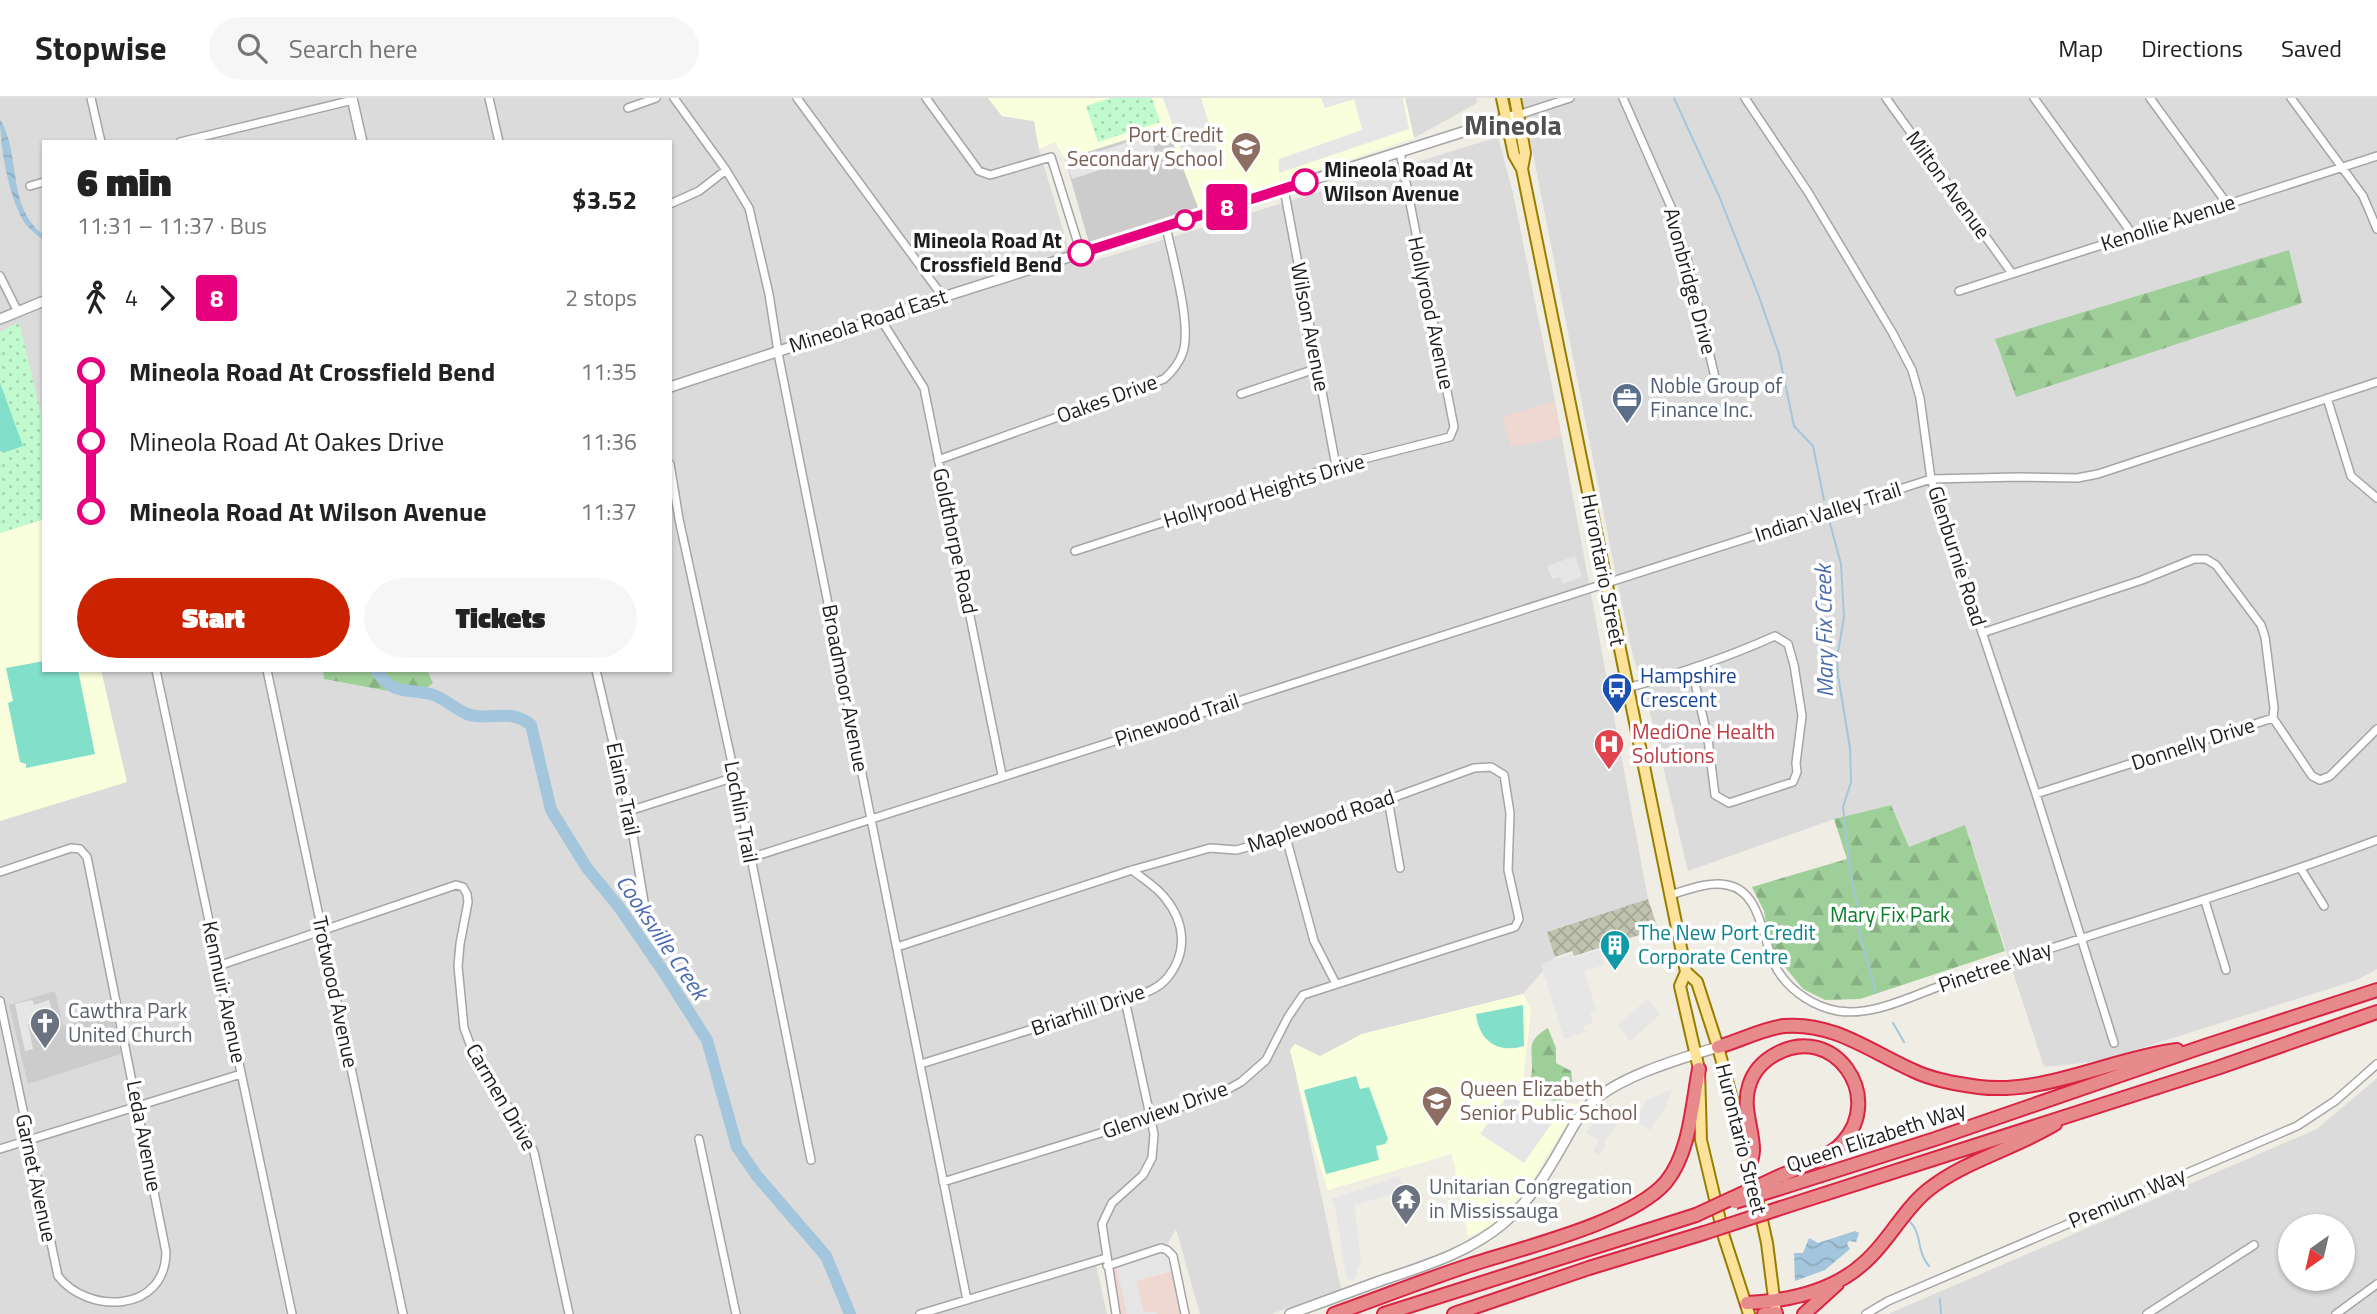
<!DOCTYPE html>
<meta charset="utf-8">
<style>
:root{--surface:#fff;--page:#f6f6f6;--text:#222;--muted:#767676;--line:#e0e0e0;--accent:#cb2200}
body{margin:0;font-family:"Titillium Web",sans-serif;background:var(--page);color:var(--text);height:100vh;display:flex;flex-direction:column;font-size:26px;white-space:nowrap}
*{box-sizing:border-box;margin:0}
p{font-size:23px;color:var(--muted)}
.icon{flex:none;width:38px;height:38px;fill:none;stroke:currentColor;stroke-width:2;stroke-linecap:round;stroke-linejoin:round}
.map{position:relative;flex:1;overflow:hidden}
.sheet{position:absolute;left:42px;top:42px;width:630px;height:532px;display:flex;flex-direction:column;background:var(--surface);border-radius:0px;box-shadow:0 2px 5px #0004}
.sheet>*{flex:none}
.badge{padding:0 14px;border-radius:5px;font-size:24px;line-height:46px}
.needle{width:46px;rotate:214deg}
.fabs{position:absolute;left:2278px;top:1116px;display:grid;gap:14px}
.fabs a{display:grid;place-items:center;width:77px;height:77px;border-radius:50%;background:var(--surface);box-shadow:0 2px 5px #0004;font-size:35px}
.map>.badge{position:absolute;translate:-50% -50%;box-shadow:0 0 0 4px #fff}
.legs{display:flex;align-items:center;gap:10px;height:77px;padding:0 35px;font-size:23px}
.legs p{margin-inline-start:auto}
.summary{display:flex;align-items:center;justify-content:space-between;height:119px;padding:0 35px}
h1{font-size:38px;font-weight:800;line-height:52px}
.button{display:flex;gap:14px;margin-top:auto;padding:14px 35px}
.button a{flex:1;height:80px;border-radius:42px;background:var(--accent);color:#fff;font-size:28px;font-weight:800;line-height:80px;text-align:center}
.button a+a{background:var(--page);color:var(--text)}
ul{padding:0 35px;list-style:none}
li{display:flex;align-items:center;gap:24px;height:70px;font-size:26px}
li i{display:grid;place-items:center;width:10px;height:100%;margin:0 9px;background:currentColor}
li i::after{content:'';width:18px;height:18px;margin:-9px;border:5px solid;border-radius:50%;background:var(--surface)}
li p{margin-inline-start:auto}
li:first-child i{background:linear-gradient(#0000 50%,currentColor 0)}
li:last-child i{background:linear-gradient(currentColor 50%,#0000 0)}
header{display:flex;align-items:center;gap:42px;box-sizing:border-box;height:98px;padding:0 35px;background:var(--surface);border-bottom:2px solid var(--line)}
header strong{font-size:33px}
nav{display:flex;gap:38px;margin-inline-start:auto;font-size:24px}
.search{width:490px;height:63px;background:var(--page);display:flex;align-items:center;gap:18px;box-sizing:border-box;padding:0 24px;border-radius:38px;color:var(--muted);font-size:26px}
.map>svg:first-child{display:block}
</style>
<header>
<strong>Stopwise</strong>
<div class="search"><svg class="icon" aria-label="search" viewBox="0 0 24 24"><circle cx="10" cy="10" r="6"/><path d="M15 15l6 6"/></svg>Search here</div>
<nav><a>Map</a><a>Directions</a><a>Saved</a></nav>
</header>
<div class="map">
<svg width="2377" height="1216" viewBox="0 0 2377 1216">
<defs>
<pattern id="construction-cross-hatch" width="8" height="8" patternUnits="userSpaceOnUse" patternTransform="scale(1.75)"><rect width="8" height="8" fill="#c0c3af"/><path d="M0 0l8 8M0 8l8-8" fill="none" stroke="#a5a796"/></pattern>
<pattern id="forest-firs" width="22" height="20" patternUnits="userSpaceOnUse" patternTransform="scale(1.75)"><rect width="22" height="20" fill="#9fcf98"/><path d="M5 1l3.5 6h-7zM16 11l3.5 6h-7z" fill="#88b183"/></pattern>
<pattern id="park-dots" width="8" height="8" patternUnits="userSpaceOnUse" patternTransform="scale(1.75)"><rect width="8" height="8" fill="#c0face"/><path d="M2 2h.1M6 6h.1" fill="none" stroke="#a5d6b0" stroke-width="1.8" stroke-linecap="round"/></pattern>
<pattern id="water-waves" width="16" height="10" patternUnits="userSpaceOnUse" patternTransform="scale(1.75)"><rect width="16" height="10" fill="#a3c6dd"/><path d="M0 5q4-4 8 0t8 0" fill="none" stroke="#8caabd"/></pattern>
</defs>
<rect width="100%" height="100%" fill="#efede4"/>
<path fill="#dcdbdb" fill-rule="evenodd" d="M0,0H988L1002,18L1034,23L1039,51L1074,169L1498,39L1513,95L1555,303L1648,801L1547,834L1555,859L1523,896L1362,936L1320,959L1295,946L1296,978L1341,1191L1271,1216H1200L1176,1131L1168,1145L1109,1162H1095L1107,1216H0ZM44,44H670V572H44Z
M1405,0H1476L1477,5L1414,40Z
M1522,0H2377V871L2357,882L2100,963L2046,969L2043,966L1965,727L1909,750L1891,707L1834,721L1688,773L1646,597L1633,558L1615,473Z
M2377,980V1216H1888L2317,1031ZM2291,1129H2343V1181H2291Z"/>
<path fill="#f0d8d2" d="M1555,303L1561,339L1511,349L1502,319Z
M1168,1145L1187,1216H1120L1109,1162Z"/>
<path fill="#f9ffdc" d="M988,0H1405L1414,40L1199,112L1167,30L1065,61L1055,44L1039,51L1034,23L1002,18Z
M44,421V572H101L127,684L0,723V435Z
M1523,896L1531,912L1523,986L1528,999L1553,1005L1579,1006L1531,1085L1506,1114L1492,1127L1468,1139L1452,1056L1328,1092L1316,1057L1290,952L1295,946L1320,958L1362,936Z"/>
<path fill="#ccc" d="M1167,29L1199,112L1089,145L1065,61Z
M55,893L63,928L112,915L121,956L28,986L9,907Z"/>
<path fill="url(#construction-cross-hatch)" d="M1648,801L1658,831L1574,858L1572,853L1555,859L1547,834Z"/>
<path fill="url(#forest-firs)" d="M2289,152L2302,205L2016,299L1995,241Z
M323,572H427L433,585L416,598L324,581Z
M1891,707L1909,749L1965,727L2005,853L1860,901L1825,902L1803,891L1776,858L1768,839L1764,813L1752,789L1847,761L1834,721Z
M1548,930L1556,950V965L1571,973L1574,997L1557,1003L1528,998C1529,988 1532,978 1532,969C1532,947 1527,943 1548,930Z"/>
<path fill="url(#park-dots)" d="M1111,0H1152L1160,24L1098,44L1086,8Z
M19,224L44,329V421L0,435V234Z"/>
<path fill="#81dfca" d="M0,285L23,348L6,354L0,353Z
M44,563V572H78L95,656L26,670V666L20,664L8,605L13,603L6,570Z
M1523,907L1524,948C1498,956 1479,943 1476,916Z
M1356,978L1360,991L1369,989L1388,1041L1385,1046L1376,1048L1379,1062L1326,1076L1304,992Z"/>
<path fill="#e6e6e6" d="M1163,0H1201L1217,52L1185,62Z
M1321,0H1403L1409,31L1279,75V61L1362,32L1354,1L1325,10Z
M1150,37L1155,54L1072,81L1066,64Z
M1575,458L1582,479L1563,486L1560,479L1552,481L1547,468Z
M1599,852L1604,867L1584,873L1597,913L1590,915L1593,925L1583,928L1585,934L1564,941L1541,866L1572,856L1573,860Z
M1648,901L1661,916L1630,943L1617,927Z
M32,902L34,907L49,902L52,912L46,915L47,918L51,917L53,926L49,932L41,933L38,924L28,926L33,951L25,953L15,906Z
M1672,991L1666,1009L1650,1032L1638,1025L1636,1020L1646,1003Z
M1509,996L1552,1025L1524,1065L1480,1036Z
M1612,1007L1619,1024L1603,1046L1605,1048L1599,1058L1593,1054L1599,1043L1586,1035L1603,1008Z
M1399,1078L1403,1093L1354,1107L1361,1162L1354,1184L1346,1180L1336,1113L1332,1101Z
M1167,1148L1173,1173L1136,1183L1144,1215L1156,1213L1157,1216H1127L1115,1162Z"/>
<path fill="url(#water-waves)" d="M0,21C22,58 6,109 44,137V143C37,137 29,131 24,124C9,99 0,50 0,21Z
M1855,1133L1859,1135L1856,1144L1849,1143L1847,1146L1850,1151L1825,1172L1795,1183L1794,1155H1803L1809,1140L1818,1145Z"/>
<g fill="none" stroke-linecap="round" stroke-linejoin="round">
<path stroke="#a3c6dd" stroke-width="2" d="M1674,0L1719,98L1758,196L1779,256L1794,328L1813,348L1824,402
M1828,418L1841,466L1844,519L1837,560L1838,577L1850,650L1851,684L1843,709L1850,772L1858,812L1859,833L1876,895
M1893,925L1904,944
M1907,1121C1924,1135 1915,1152 1929,1168
M1940,1201L1941,1216"/>
<path stroke="#a3c6dd" stroke-width="12" d="M376,572C395,600 408,589 434,597C446,602 456,611 467,616C489,624 509,609 531,627L551,712L587,770L619,809L663,873L707,942L737,1049L757,1078L826,1158L850,1216"/>
<g stroke="#a5a5a5" stroke-width="10">
<path id="minor" d="M91,0L101,44
M489,0L499,44
M674,0L726,72L749,110L769,196L779,260L967,1202
M797,0L943,199
M926,0L979,73L990,77L1051,59L1081,155
M1623,0L1671,109L1688,165L1718,292
M1745,0L1808,94L1892,234L1912,272L1920,300L1931,381L2036,696L2114,945
M1886,0L2011,174
M2034,0L2133,137
M2150,0L2228,107
M2291,0L2363,98L2377,131
M628,10L656,0
M1518,17L1570,0
M180,44L353,2
M30,88L44,84
M1284,91L1336,368
M670,106L699,93L726,72
M0,178L17,212
M1959,193L2377,58
M880,220L924,290L1002,677
M1241,296L1318,270
M2327,300L2351,378L2377,400
M938,362L1164,281C1173,273 1179,266 1183,254C1192,226 1172,159 1166,128
M670,366L679,421L735,679L811,1062
M1075,453L1336,368L1450,339L1454,329L1400,54
M1982,535L2142,482L2194,461H2206L2216,467L2261,527L2265,539L2274,610L2273,620L2036,696
M156,572L292,1216
M267,572L403,1216
M596,572L629,713L645,810
M1627,590C1678,576 1726,560 1775,538L1788,546L1794,567L1802,618L1796,665L1797,674L1793,684L1729,705L1715,697L1708,641L1692,572
M2273,620L2312,678L2320,682L2330,678L2377,631
M1388,701L1400,770
M629,713L735,679
M1286,739L1314,843L1336,886
M750,760L1931,381L2018,379L2077,380L2098,376L2377,284
M2301,771L2324,808
M0,774L71,750L80,751L87,759L166,1154C165,1216 87,1216 58,1178L0,903
M1670,797C1687,792 1709,783 1727,787C1763,793 1762,847 1778,873C1791,894 1815,909 1838,913C1871,918 1905,901 1935,890C1962,880 1988,871 2015,862C2136,822 2258,787 2377,742
M2205,803L2226,872
M897,849L1132,772L1210,750L1236,752L1286,739L1474,670L1491,669L1504,677L1510,715L1508,772L1519,821L1515,829L1303,897L1288,919L1266,962L1241,984L1221,995L1152,1019L943,1084
M218,868L456,787L463,789L467,796L468,804L460,846L458,868L464,930L476,962L518,1023L534,1054L569,1216
M921,966L1125,902C1140,897 1158,892 1168,879C1188,854 1185,824 1165,800C1157,789 1143,781 1132,772
M699,1041L736,1216
M0,1051L241,976
M1107,1168L1161,1150L1167,1152L1173,1158L1185,1216
M920,1216L1106,1160
M1116,1216L1102,1126L1112,1105L1143,1077L1152,1060L1154,1036L1125,902
M1866,1216L1888,1203L2297,1028L2335,1003L2377,966
M2147,1216L2254,1147
M2336,1216L2377,1186"/>
</g>
<g stroke="#a5a5a5" stroke-width="12">
<path id="tertiary" d="M352,0L362,44
M0,221L44,203
M670,289L943,199L1513,18
M1290,1216C1320,1205 1350,1194 1380,1183C1424,1168 1469,1155 1505,1124C1531,1102 1548,1073 1565,1043C1572,1031 1578,1018 1588,1008C1616,979 1679,961 1718,949"/>
</g>
<g stroke="#977e00" stroke-width="14">
<path id="primary" d="M1502,0L1514,57L1522,71L1686,874L1680,888L1699,971L1701,1042L1724,1139L1749,1216
M1515,0L1525,55L1522,71
M1686,874L1697,884L1718,949L1750,1068L1767,1145L1776,1216"/>
</g>
<g stroke="#db2343" stroke-width="16">
<path id="motorway" d="M1718,949C1739,943 1762,931 1784,928C1833,924 1870,953 1912,972C1932,982 1958,986 1979,989C2044,997 2113,960 2177,952
M1750,1068C1751,1063 1753,1057 1753,1052C1753,1031 1742,1009 1749,988C1753,974 1763,963 1776,956C1833,924 1886,998 1842,1045C1828,1060 1798,1070 1780,1078
M1781,1090L1935,1041L2202,949L2377,892
M1787,1108L2217,970L2377,914
M1747,1205C1787,1203 1834,1193 1865,1164C1889,1143 1903,1112 1928,1092C1966,1062 2014,1051 2055,1026
M1334,1216C1379,1200 1425,1182 1470,1167C1522,1150 1632,1124 1666,1084C1690,1055 1692,1007 1699,971
M1384,1216L1696,1117
M1454,1216L1589,1170L1704,1135
M1764,1216L1776,1215
M1804,1216L1837,1186"/>
</g>
<use href="#minor" stroke="#fff" stroke-width="7"/>
<use href="#tertiary" stroke="#fff" stroke-width="9"/>
<use href="#primary" stroke="#fce29b" stroke-width="10"/>
<use href="#motorway" stroke="#e78a8c" stroke-width="12"/>
<g stroke="#db2343" stroke-width="16" stroke-linecap="butt">
<path id="motorway-bridge" d="M1735,1104L1781,1090
M1696,1117L1780,1078
M1704,1135L1787,1108"/>
</g>
<use href="#motorway-bridge" stroke="#e78a8c" stroke-width="12"/>
</g>
<g fill="none" stroke-linecap="round" stroke-linejoin="round">
<g stroke="#fff" stroke-width="16">
<path id="line-1" d="M1081,155L1305,84"/>
</g>
<use href="#line-1" stroke="#e6007e" stroke-width="10"/>
</g>
<defs>
<g id="school-pin" transform="scale(1.575)"><path d="M0 17L-7.5 6A9.5 9.5 0 1 1 7.5 6Z" fill="#8d6e63" stroke="#fff"/><path d="M0-5L7-2L0 1L-7-2ZM-4 1L0 2.5L4 1V4Q0 6-4 4Z" fill="#fff"/></g>
<g id="office-pin" transform="scale(1.575)"><path d="M0 17L-7.5 6A9.5 9.5 0 1 1 7.5 6Z" fill="#5c6f8a" stroke="#fff"/><path d="M-6-3h4V-5.5h4V-3h4V5H-6ZM-1-4.5V-3h2v-1.5ZM-6 0V1H6V0Z" fill="#fff"/></g>
<g id="bus-pin" transform="scale(1.575)"><path d="M0 17L-7.5 6A9.5 9.5 0 1 1 7.5 6Z" fill="#1a4fb4" stroke="#fff"/><path d="M-5-6H5V4H4V6H2V4H-2V6H-4V4H-5ZM-3.5-4V0h7V-4ZM-3.5 1.2v1.5H-2V1.2ZM2 1.2v1.5H3.5V1.2Z" fill="#fff"/></g>
<g id="hospital-pin" transform="scale(1.575)"><path d="M0 17L-7.5 6A9.5 9.5 0 1 1 7.5 6Z" fill="#e0444e" stroke="#fff"/><path d="M-5-5h3v3.5h4V-5h3V5h-3V1.5h-4V5h-3Z" fill="#fff"/></g>
<g id="building-pin" transform="scale(1.575)"><path d="M0 17L-7.5 6A9.5 9.5 0 1 1 7.5 6Z" fill="#0f9aa8" stroke="#fff"/><path d="M-4-6H4V6H1V3H-1V6H-4ZM-2.5-4.3h1.7v1.8h-1.7ZM.8-4.3h1.7v1.8H.8ZM-2.5-1h1.7V.8h-1.7ZM.8-1h1.7V.8H.8Z" fill="#fff"/></g>
<g id="church-pin" transform="scale(1.575)"><path d="M0 17L-7.5 6A9.5 9.5 0 1 1 7.5 6Z" fill="#6b7280" stroke="#fff"/><path d="M-1.2-6h2.4v3.5h3.3v2.4h-3.3V6h-2.4V-.1h-3.3v-2.4h3.3Z" fill="#fff"/></g>
<g id="temple-pin" transform="scale(1.575)"><path d="M0 17L-7.5 6A9.5 9.5 0 1 1 7.5 6Z" fill="#6b7280" stroke="#fff"/><path d="M0-6L5-2H3V0L6.5 2.5H4V6H1.5V3h-3V6H-4V2.5H-6.5L-3 0V-2H-5Z" fill="#fff"/></g>
</defs>
<g fill-rule="evenodd">
<use href="#school-pin" x="1246" y="49"/>
<use href="#office-pin" x="1627" y="300"/>
<use href="#bus-pin" x="1617" y="590"/>
<use href="#hospital-pin" x="1609" y="646"/>
<use href="#building-pin" x="1615" y="847"/>
<use href="#church-pin" x="45" y="925"/>
<use href="#school-pin" x="1437" y="1003"/>
<use href="#temple-pin" x="1406" y="1101"/>
</g>
<g fill="#fff" stroke="#e6007e" stroke-width="3.5">
<circle cx="1305" cy="84" r="12"/>
<circle cx="1185" cy="122" r="9"/>
<circle cx="1081" cy="155" r="12"/>
</g>
<g text-anchor="middle" stroke-width="7" stroke-linejoin="round" paint-order="stroke">
<g font-size="21" fill="#785e54" stroke="#fff" text-anchor="end">
<text x="1223" y="44">Port Credit<tspan x="1223" dy="24">Secondary School</tspan></text>
<text x="1460" y="998" text-anchor="start">Queen Elizabeth<tspan x="1460" dy="24">Senior Public School</tspan></text>
</g>
<g font-size="21" font-weight="bold" fill="#1e1e1e" stroke="#fff" text-anchor="start">
<text x="1324" y="79">Mineola Road At<tspan x="1324" dy="24">Wilson Avenue</tspan></text>
<text x="1062" y="150" text-anchor="end">Mineola Road At<tspan x="1062" dy="24">Crossfield Bend</tspan></text>
</g>
<g font-size="21" fill="#1e1e1e" stroke="#fff">
<text transform="translate(1948 87) rotate(54)" y="7">Milton Avenue</text>
<text transform="translate(2168 125) rotate(-18)" y="7">Kenollie Avenue</text>
<text transform="translate(1690 183) rotate(75)" y="7">Avonbridge Drive</text>
<text transform="translate(1431 215) rotate(78)" y="7">Hollyrood Avenue</text>
<text transform="translate(868 223) rotate(-18)" y="7">Mineola Road East</text>
<text transform="translate(1310 229) rotate(79)" y="7">Wilson Avenue</text>
<text transform="translate(1107 301) rotate(-20)" y="7">Oakes Drive</text>
<text transform="translate(1264 393) rotate(-17)" y="7">Hollyrood Heights Drive</text>
<text transform="translate(1828 414) rotate(-18)" y="7">Indian Valley Trail</text>
<text transform="translate(955 443) rotate(78)" y="7">Goldthorpe Road</text>
<text transform="translate(1957 458) rotate(72)" y="7">Glenburnie Road</text>
<text transform="translate(1603 472) rotate(79)" y="7">Hurontario Street</text>
<text transform="translate(845 590) rotate(79)" y="7">Broadmoor Avenue</text>
<text transform="translate(1177 622) rotate(-18)" y="7">Pinewood Trail</text>
<text transform="translate(2193 646) rotate(-18)" y="7">Donnelly Drive</text>
<text transform="translate(623 691) rotate(78)" y="7">Elaine Trail</text>
<text transform="translate(741 714) rotate(79)" y="7">Lochlin Trail</text>
<text transform="translate(1321 723) rotate(-19)" y="7">Maplewood Road</text>
<text transform="translate(1995 869) rotate(-19)" y="7">Pinetree Way</text>
<text transform="translate(224 894) rotate(78)" y="7">Kenmuir Avenue</text>
<text transform="translate(335 894) rotate(78)" y="7">Trotwood Avenue</text>
<text transform="translate(1088 912) rotate(-19)" y="7">Briarhill Drive</text>
<text transform="translate(501 999) rotate(60)" y="7">Carmen Drive</text>
<text transform="translate(1165 1012) rotate(-20)" y="7">Glenview Drive</text>
<text transform="translate(144 1038) rotate(79)" y="7">Leda Avenue</text>
<text transform="translate(1876 1039) rotate(-18)" y="7">Queen Elizabeth Way</text>
<text transform="translate(1741 1041) rotate(76)" y="7">Hurontario Street</text>
<text transform="translate(36 1080) rotate(78)" y="7">Garnet Avenue</text>
<text transform="translate(2127 1100) rotate(-23)" y="7">Premium Way</text>
</g>
<g font-size="21" fill="#4e5e75" stroke="#fff" text-anchor="start">
<text x="1650" y="295">Noble Group of<tspan x="1650" dy="24">Finance Inc.</tspan></text>
</g>
<g font-size="21" fill="#164399" stroke="#fff" text-anchor="start">
<text x="1640" y="585">Hampshire<tspan x="1640" dy="24">Crescent</tspan></text>
</g>
<g font-size="21" fill="#be3a42" stroke="#fff" text-anchor="start">
<text x="1632" y="641">MediOne Health<tspan x="1632" dy="24">Solutions</tspan></text>
</g>
<g font-size="21" fill="#0b7d27" stroke="#fff">
<text x="1890" y="824">Mary Fix Park</text>
</g>
<g font-size="21" fill="#0d838f" stroke="#fff" text-anchor="start">
<text x="1638" y="842">The New Port Credit<tspan x="1638" dy="24">Corporate Centre</tspan></text>
</g>
<g font-size="21" fill="#5b616d" stroke="#fff" text-anchor="start">
<text x="68" y="920">Cawthra Park<tspan x="68" dy="24">United Church</tspan></text>
<text x="1429" y="1096">Unitarian Congregation<tspan x="1429" dy="24">in Mississauga</tspan></text>
</g>
<g font-size="23" font-style="italic" fill="#496bae" stroke="#fff">
<text transform="translate(1824 533) rotate(-91)" y="8">Mary Fix Creek</text>
<text transform="translate(662 839) rotate(56)" y="8">Cooksville Creek</text>
</g>
<g font-size="28" font-weight="bold" fill="#515151" stroke="#fff">
<text x="1513" y="37">Mineola</text>
</g>
</g>
</svg>
<div class="fabs">
<a><svg class="needle" viewBox="-14 -14 28 28"><path d="M0-13l5 13h-10z" fill="#e53935"/><path d="M0 13l5-13h-10z" fill="#767676"/></svg></a>
</div>
<b class="badge" style="left:1227px;top:109px;background:#e6007e;color:#fff">8</b>
<section class="sheet">
<div class="summary"><div><h1>6 min</h1><p>11:31 – 11:37 · Bus</p></div><b>$3.52</b></div>
<div class="legs"><svg class="icon" aria-label="walk" viewBox="0 0 24 24"><circle cx="13" cy="4" r="2"/><path d="M13 8l-2 6 4 7M11 14l-3 7M7 12l3-4h3l4 4"/></svg>4<svg class="icon" aria-label="forward" viewBox="0 0 24 24"><path d="M9 5l7 7-7 7"/></svg><b class="badge" style="background:#e6007e;color:#fff">8</b><p>2 stops</p></div>
<ul>
<li><i style="color:#e6007e"></i><b>Mineola Road At Crossfield Bend</b><p>11:35</p></li>
<li><i style="color:#e6007e"></i><span>Mineola Road At Oakes Drive</span><p>11:36</p></li>
<li><i style="color:#e6007e"></i><b>Mineola Road At Wilson Avenue</b><p>11:37</p></li>
</ul>
<div class="button"><a>Start</a><a>Tickets</a></div>
</section>
</div>
